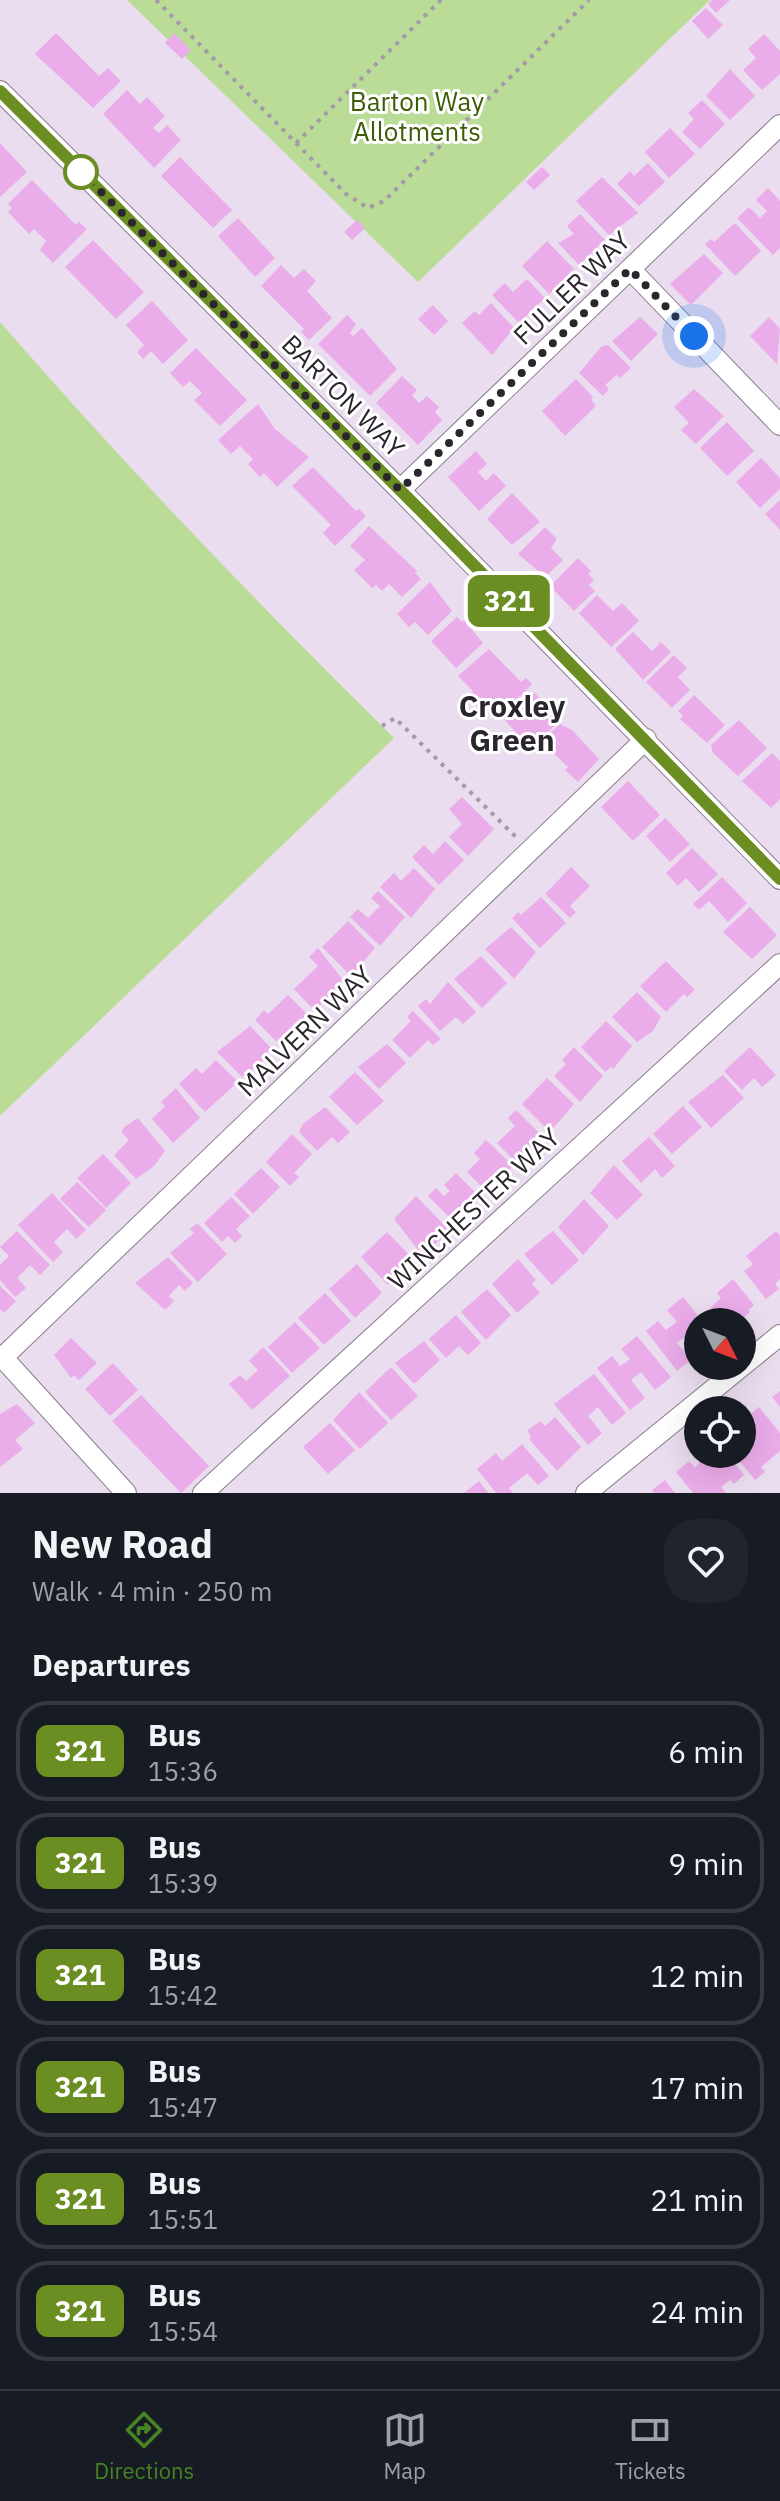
<!DOCTYPE html>
<meta charset="utf-8">
<style>
:root{--surface:#171b24;--page:#20242c;--text:#f1f3f6;--muted:#9ea1a6;--line:#363941;--accent:#468322}
body{margin:0;font-family:"IBM Plex Sans",sans-serif;background:var(--page);color:var(--text);height:100vh;display:flex;flex-direction:column;font-size:30px;white-space:nowrap}
*{box-sizing:border-box;margin:0}
p{font-size:26px;color:var(--muted)}
.icon{flex:none;width:44px;height:44px;fill:none;stroke:currentColor;stroke-width:2;stroke-linecap:round;stroke-linejoin:round}
.map{position:relative;height:1493px;overflow:hidden}
.side{display:flex;flex-direction:column;background:var(--surface);flex:1}
.side>*{flex:none}
.badge{padding:0 16px;border-radius:12px;font-size:28px;line-height:52px}
.needle{width:52px;rotate:132deg}
.fabs{position:absolute;left:684px;top:1308px;display:grid;gap:16px}
.fabs a{display:grid;place-items:center;width:72px;height:72px;border-radius:50%;background:var(--surface);box-shadow:0 8px 32px #0002;font-size:40px}
.you{position:absolute;width:40px;height:40px;margin:-20px;border:6px solid #fff;border-radius:50%;background:#1a73e8;box-shadow:0 0 0 12px #1a73e833}
.map>.badge{position:absolute;translate:-50% -50%;box-shadow:0 0 0 4px #fff}
h2{padding:0 32px;font-size:30px;line-height:72px}
.round{display:grid;place-items:center;flex:none;width:84px;height:84px;border-radius:32px;background:var(--page)}
.summary{display:flex;align-items:center;justify-content:space-between;height:136px;padding:0 32px}
h1{font-size:38px;font-weight:800;line-height:60px}
ul{padding:0;list-style:none}
li{display:flex;align-items:center;gap:24px;height:100px;margin:0 16px 12px;padding:0 16px;border:4px solid var(--line);border-radius:32px}
li div{flex:1}
li b{display:block;font-size:30px}
li em{font-style:normal}
li .badge{min-width:88px;font-weight:700;text-align:center}
.tab-bar{display:flex;justify-content:space-around;align-items:center;height:112px;border-top:2px solid var(--line);background:var(--surface);font-size:22px;color:var(--muted)}
.tab-bar a{display:grid;justify-items:center;gap:4px}
.tab-bar .selected{color:var(--accent)}
.map>svg:first-child{display:block}
</style>
<div class="map">
<svg width="780" height="1493" viewBox="0 0 780 1493">
<rect width="100%" height="100%" fill="#eaddef"/>
<path fill="#badc97" d="M127,0H710L418,282Z
M0,322C125,466 258,604 394,738L0,1116Z"/>
<path fill="#ebacea" d="M712,0H730L716,13L708,4Z
M706,8L723,25L708,39L692,21Z
M56,33L99,76L108,68L121,81L93,108L35,54Z
M174,33L191,50L182,59L165,43Z
M764,34L780,51V74L762,90L743,70L756,58L748,49Z
M730,69L755,96L730,120L706,96Z
M127,90L140,104L147,97L165,116L153,128L159,133L167,125L181,140L154,168L103,114Z
M702,100L725,124L700,149L682,132L694,119L688,113Z
M670,128L695,154L669,178L645,152Z
M0,143L27,172L0,197Z
M180,157L232,210L213,228L161,176Z
M648,163L665,182L639,206L617,184L630,171L634,176Z
M542,167L550,175L534,190L526,182Z
M602,177L638,213L609,235L576,201Z
M32,180L76,225L79,222L87,229L53,263L40,250L46,241L34,229L29,234L8,212L12,208L8,204Z
M768,188L780,201V248L773,255L737,218L749,207L760,218L767,211L756,200Z
M580,214L605,240L579,265L558,243L574,234L567,226Z
M238,218L275,258L255,277L218,236Z
M357,220L365,228L352,240L344,232Z
M735,223L761,251L735,276L705,244L711,239L714,242Z
M93,240L144,292L116,319L65,267Z
M547,241L574,269L569,273L572,275L549,294L522,266Z
M704,254L723,273L691,305L670,284Z
M281,265L294,278L304,269L316,281L307,291L332,318L309,340L301,332L304,329L261,286Z
M527,279L545,298L519,323L492,295L505,283L513,292Z
M152,301L188,340L163,364L151,351L143,359L137,352L144,345L126,325Z
M491,303L514,328L492,355L462,323L475,311L479,315Z
M433,305L448,321L434,335L418,319Z
M347,315L356,324L350,333L353,336L362,328L397,369L370,396L318,344Z
M640,317L658,334L631,361L612,341Z
M769,317L780,329L777,364L750,336Z
M608,345L631,368L620,378L616,375L611,380L605,385L609,389L603,396L579,373L602,346Z
M196,348L247,400L220,426L194,400L202,393L190,381L183,387L170,373Z
M402,376L417,390L412,395L419,403L427,396L439,407L435,412L442,420L418,445L376,403Z
M576,379L593,397L591,400L596,406L565,436L542,411Z
M694,389L724,416L696,444L681,430L689,423L674,407Z
M258,404L275,429L309,457L277,487L264,473L260,477L248,464L253,459L240,446L231,454L218,440Z
M727,422L754,451L727,476L700,448Z
M476,451L487,464L478,472L486,481L494,473L506,486L479,511L448,477Z
M761,458L780,478V489L760,508L736,482Z
M313,467L356,511L359,509L366,516L335,546L323,533L331,525L292,486Z
M512,493L540,522L512,545L487,519Z
M780,500V530L765,514Z
M369,526L417,571L415,573L421,579L402,597L389,584L382,591L376,585L372,588L354,570L365,560L350,546Z
M545,527L557,539L551,548L563,560L545,577L518,554Z
M578,558L591,571L588,574L594,580L589,585L595,591L574,611L550,586Z
M430,582L452,611L428,635L415,622L409,627L397,614Z
M597,595L613,611L622,603L639,621L611,647L579,613Z
M457,617L462,622L464,620L483,643L456,668L431,641Z
M633,632L652,651L661,642L671,652L643,680L615,649Z
M489,649L521,682L526,678L532,684L502,715L488,701L480,709L468,696L473,691L458,676Z
M674,655L687,668L678,677L690,690L672,708L646,682Z
M529,692L532,696L535,693L560,721L530,748L502,717Z
M694,695L725,725L707,743L680,719L683,716L678,711Z
M739,720L767,748L738,776L713,753L711,745Z
M560,724L572,730L599,759L578,782L565,770L568,767L546,746L548,743L544,739Z
M772,753L780,761V799L771,808L742,781Z
M628,781L660,815L633,841L601,807Z
M462,797L494,829L468,856L449,837L462,824L449,809Z
M665,818L690,844L670,862L646,836Z
M445,841L464,860L439,885L412,857L424,845L433,854Z
M692,848L718,874L699,892L686,878L678,886L666,873Z
M571,867L590,886L570,906L576,912L570,918L545,894Z
M414,868L435,889L411,918L380,887L394,873L401,881Z
M722,877L747,903L728,922L709,901L699,910L693,904Z
M378,891L405,917L380,946L350,917L358,909L368,918L380,906L371,898Z
M541,897L566,923L540,948L512,918L518,912L521,915Z
M750,907L777,935L752,959L723,932Z
M348,921L375,948L351,976L322,947Z
M511,927L536,952L514,979L485,949Z
M318,948L343,980L315,1011L294,989L318,966L309,957Z
M481,956L507,983L482,1008L454,979Z
M666,961L695,990L687,997L684,994L666,1012L640,986Z
M448,982L476,1012L463,1024L456,1017L440,1031L418,1006L426,999L430,1004Z
M637,992L661,1017L653,1031L637,1042L612,1017Z
M288,995L307,1014L280,1045L255,1020L264,1010L268,1014Z
M413,1011L441,1039L433,1045L428,1040L410,1058L392,1040L411,1021L407,1017Z
M606,1021L632,1046L613,1069L611,1067L605,1072L581,1047Z
M250,1026L272,1049L259,1065L242,1077L217,1052Z
M387,1044L406,1063L379,1089L358,1067Z
M574,1047L603,1076L580,1102L554,1076L566,1064L562,1060Z
M750,1047L776,1075L762,1087L754,1078L742,1090L724,1071Z
M216,1060L238,1082L205,1112L179,1084L196,1068L202,1074Z
M355,1072L384,1101L357,1125L329,1097Z
M723,1075L744,1098L711,1128L688,1102Z
M547,1078L574,1104L550,1132L522,1104Z
M176,1088L200,1118L173,1143L152,1119L165,1106L161,1102Z
M683,1106L702,1127L672,1154L653,1134Z
M325,1107L350,1132L338,1143L332,1137L317,1151L299,1132L303,1124Z
M516,1110L542,1136L516,1162L497,1143L515,1126L508,1118Z
M138,1118L165,1151L154,1166L136,1179L114,1155L129,1140L122,1133L123,1128Z
M292,1134L312,1154L294,1173L299,1177L290,1186L266,1162Z
M649,1137L675,1166L662,1178L655,1169L641,1183L622,1161Z
M486,1140L513,1166L487,1192L467,1172L480,1159L474,1153Z
M103,1154L131,1183L106,1208L77,1178Z
M614,1165L643,1195L617,1220L590,1193Z
M261,1168L280,1187L253,1214L234,1194Z
M456,1173L480,1197L461,1220L459,1217L454,1222L428,1196L436,1188L444,1196L450,1191L444,1185Z
M77,1182L106,1210L89,1227L60,1199Z
M52,1193L86,1230L76,1239L67,1229L54,1242L63,1252L53,1262L18,1225Z
M416,1196L448,1229L445,1236L422,1255L394,1219Z
M231,1197L250,1216L236,1229L242,1236L235,1243L228,1236L222,1242L204,1223Z
M584,1199L609,1226L583,1255L558,1227Z
M197,1223L227,1254L198,1282L170,1253L194,1233L190,1229Z
M17,1231L50,1265L40,1275L30,1265L17,1278L26,1288L15,1297L0,1280V1265L9,1256L0,1247Z
M553,1231L579,1260L552,1285L524,1254Z
M776,1231L780,1236V1279L775,1284L779,1289L766,1299L744,1271L753,1264L746,1256Z
M387,1232L414,1260L388,1285L361,1257Z
M168,1257L193,1283L185,1291L179,1285L169,1296L174,1301L165,1310L135,1283Z
M518,1259L536,1280L532,1284L540,1293L517,1313L492,1284Z
M357,1264L382,1293L355,1318L329,1289Z
M733,1279L754,1305L749,1310L750,1312L739,1322H709L703,1315L721,1298L717,1293Z
M0,1286L16,1301L4,1313L0,1309Z
M487,1289L511,1315L486,1340L461,1312Z
M325,1293L351,1321L324,1345L298,1318Z
M683,1297L703,1322H698V1347L688,1334L677,1343L691,1360L677,1371L646,1331L658,1321L666,1330L677,1322L667,1310Z
M456,1315L481,1343L468,1355L459,1346L446,1358L429,1339Z
M295,1322L320,1348L292,1373L268,1347Z
M637,1336L671,1377L655,1390L641,1372L631,1380L645,1398L630,1410L597,1368L612,1356L620,1366L625,1363L630,1359L621,1349Z
M71,1338L97,1363L79,1380L74,1375L71,1378L54,1355Z
M424,1341L440,1360L414,1384L395,1363Z
M263,1347L290,1376L252,1410L229,1384L240,1375L246,1381L258,1370L249,1361Z
M113,1363L138,1390L110,1416L85,1389Z
M391,1367L418,1396L391,1420L365,1392Z
M594,1374L626,1413L612,1425L598,1407L588,1416L602,1433L588,1445L554,1404Z
M780,1391V1407L772,1397Z
M359,1392L388,1423L360,1449L333,1420Z
M141,1395L209,1466L181,1493L112,1421Z
M17,1404L35,1423L15,1440L23,1449L0,1467V1414Z
M759,1407L780,1433V1451L761,1467L765,1472L755,1480L734,1454H742V1431L753,1422L748,1416Z
M555,1417L581,1447L557,1471L529,1439L531,1436L527,1431L540,1421L545,1426Z
M330,1423L355,1450L328,1474L303,1447Z
M522,1444L549,1476L538,1485L527,1473L509,1488L513,1493H496L477,1469L496,1453L502,1461Z
M707,1454H727L744,1475L734,1484L730,1480L721,1487L726,1493H693L676,1472L689,1461L695,1468Z
M665,1480L675,1493H654L652,1490Z
M479,1481L488,1493H464Z"/>
<g fill="none" stroke-linecap="round" stroke-linejoin="round">
<g stroke="#897c8d" stroke-width="22">
<path id="street" d="M0,91L400,490L780,879
M630,269L780,425
M400,490L780,125
M3,1358L126,1493
M0,1360L646,739
M742,1366L780,1335
M203,1493L780,964
M586,1493L742,1366"/>
</g>
<path stroke="#a49aa8" stroke-width="4" stroke-dasharray="4 6" stroke-linecap="butt" d="M156,0L346,194L368,208L384,201L589,0
M296,143L441,0
M382,726L395,718L517,838"/>
<use href="#street" stroke="#fff" stroke-width="20"/>
</g>
<g fill="none" stroke-linecap="round" stroke-linejoin="round">
<g stroke="#fff" stroke-width="18">
<path id="line" d="M0,91L422,512L780,879"/>
</g>
<use href="#line" stroke="#6b8e23" stroke-width="12"/>
<path stroke="#2b262d" stroke-width="8" stroke-dasharray="0 14.4" d="M81,172L400,490L630,269L694,336"/>
</g>
<circle fill="#fff" stroke="#6b8e23" stroke-width="4" cx="81" cy="172" r="16"/>
<g text-anchor="middle" stroke-width="6" stroke-linejoin="round" paint-order="stroke">
<g font-size="26" fill="#3c5c08" stroke="#fff">
<text x="417" y="111">Barton Way<tspan x="417" dy="30">Allotments</tspan></text>
</g>
<g font-size="26" fill="#2b262d" stroke="#fff">
<text transform="translate(572 288) rotate(-44)" y="9">FULLER WAY</text>
<text transform="translate(343 396) rotate(45)" y="9">BARTON WAY</text>
<text transform="translate(305 1031) rotate(-44)" y="9">MALVERN WAY</text>
<text transform="translate(474 1209) rotate(-43)" y="9">WINCHESTER WAY</text>
</g>
<g font-size="30" font-weight="bold" fill="#2b262d" stroke="#fff">
<text x="512" y="717">Croxley<tspan x="512" dy="34">Green</tspan></text>
</g>
</g>
</svg>
<div class="fabs">
<a><svg class="needle" viewBox="-14 -14 28 28"><path d="M0-13l5 13h-10z" fill="#e53935"/><path d="M0 13l5-13h-10z" fill="#9ea1a6"/></svg></a>
<a><svg class="icon" aria-label="locate" viewBox="0 0 24 24"><circle cx="12" cy="12" r="6"/><path d="M12 2v4M12 18v4M2 12h4M18 12h4"/></svg></a>
</div>
<div class="you" style="left:694px;top:336px"></div>
<b class="badge" style="left:509px;top:601px;background:#6b8e23;color:#fff">321</b>
</div>
<section class="side">
<div class="summary"><div><h1>New Road</h1><p>Walk · 4 min · 250 m</p></div><a class="round"><svg class="icon" aria-label="heart" viewBox="0 0 24 24"><path d="M12 20l-8-8c-3-5 5-10 8-4 3-6 11-1 8 4z"/></svg></a></div>
<h2>Departures</h2>
<ul>
<li><span class="badge" style="background:#6b8e23;color:#fff">321</span><div><b>Bus</b><p>15:36</p></div><em>6 min</em></li>
<li><span class="badge" style="background:#6b8e23;color:#fff">321</span><div><b>Bus</b><p>15:39</p></div><em>9 min</em></li>
<li><span class="badge" style="background:#6b8e23;color:#fff">321</span><div><b>Bus</b><p>15:42</p></div><em>12 min</em></li>
<li><span class="badge" style="background:#6b8e23;color:#fff">321</span><div><b>Bus</b><p>15:47</p></div><em>17 min</em></li>
<li><span class="badge" style="background:#6b8e23;color:#fff">321</span><div><b>Bus</b><p>15:51</p></div><em>21 min</em></li>
<li><span class="badge" style="background:#6b8e23;color:#fff">321</span><div><b>Bus</b><p>15:54</p></div><em>24 min</em></li>
</ul>
</section>
<nav class="tab-bar">
<a class="selected"><svg class="icon" aria-label="directions" viewBox="0 0 24 24"><path d="M12 3l9 9-9 9-9-9zM9 14v-3h6M13 9l2 2-2 2"/></svg>Directions</a>
<a><svg class="icon" aria-label="map" viewBox="0 0 24 24"><path d="M3 6l6-2 6 2 6-2v14l-6 2-6-2-6 2zM9 4v14M15 6v14"/></svg>Map</a>
<a><svg class="icon" aria-label="tickets" viewBox="0 0 24 24"><path d="M3 7h18v10H3zM15 7v10"/></svg>Tickets</a>
</nav>
